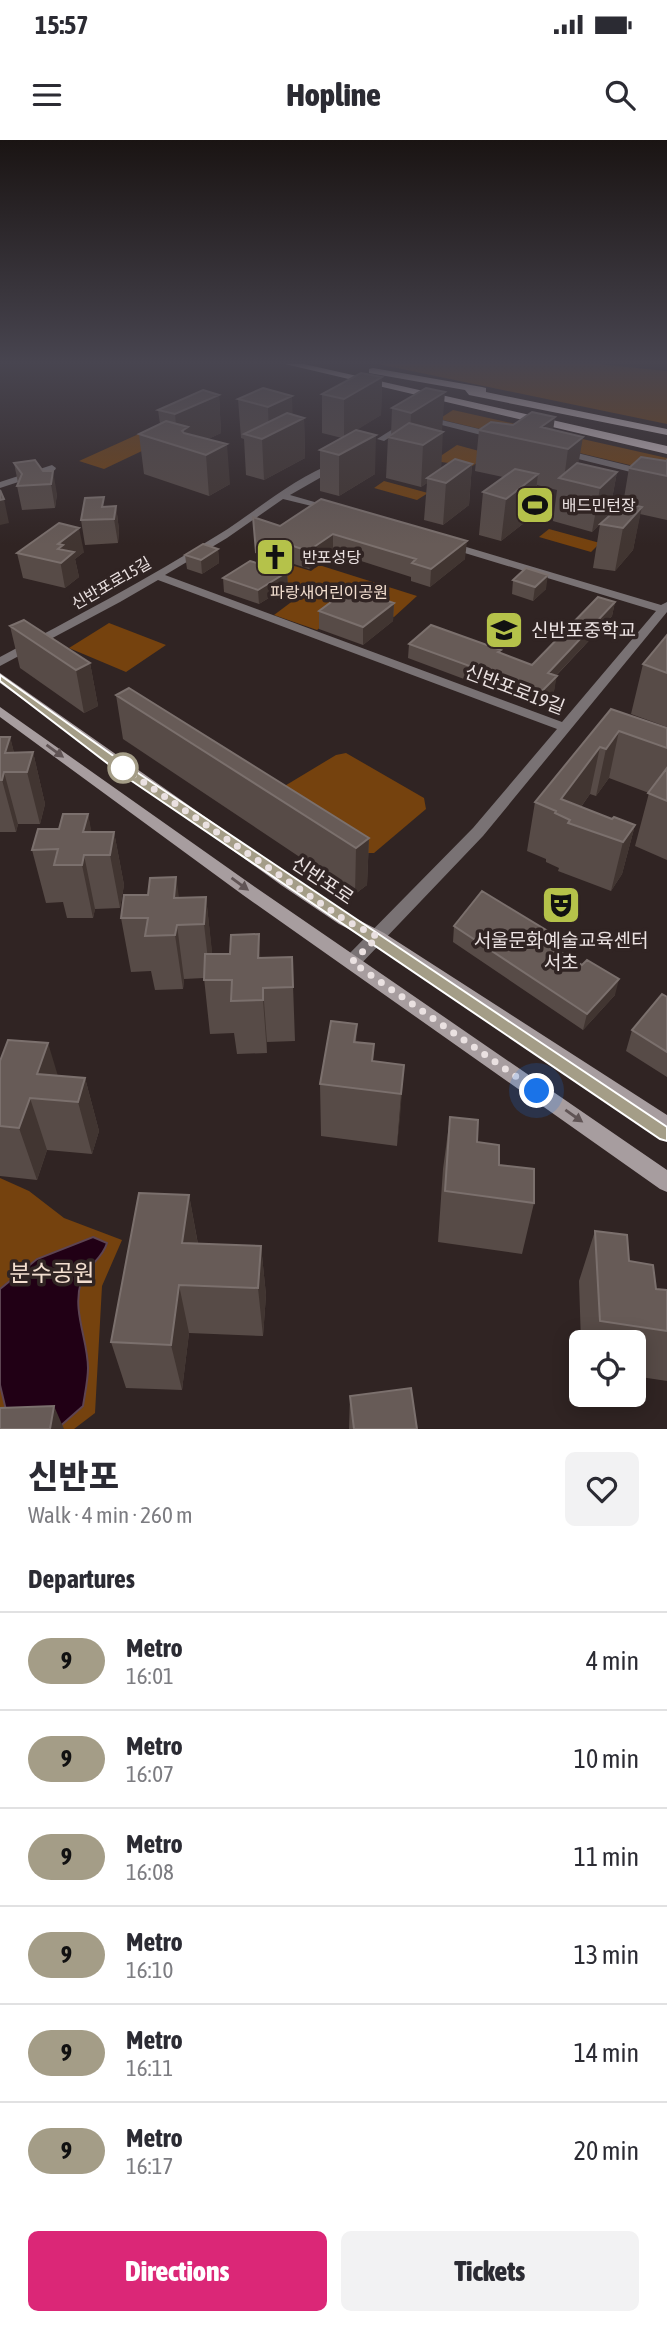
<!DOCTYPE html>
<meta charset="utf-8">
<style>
:root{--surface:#fff;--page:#f2f2f3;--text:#2b2b33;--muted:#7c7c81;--line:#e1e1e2;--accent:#db2777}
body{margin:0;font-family:"Asap Condensed","Noto Sans KR",sans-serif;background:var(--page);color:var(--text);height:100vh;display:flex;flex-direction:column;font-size:26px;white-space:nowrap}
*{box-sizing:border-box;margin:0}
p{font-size:23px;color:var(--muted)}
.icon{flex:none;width:38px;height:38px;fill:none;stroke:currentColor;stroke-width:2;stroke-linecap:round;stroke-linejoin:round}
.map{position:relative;height:1289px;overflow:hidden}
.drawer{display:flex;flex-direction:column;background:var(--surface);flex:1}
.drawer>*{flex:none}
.badge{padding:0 14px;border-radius:23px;font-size:24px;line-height:46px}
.controls{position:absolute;left:569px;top:1190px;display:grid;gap:14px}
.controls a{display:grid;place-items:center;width:77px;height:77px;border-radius:10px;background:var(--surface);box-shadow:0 4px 18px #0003;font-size:35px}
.you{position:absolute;width:35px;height:35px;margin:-18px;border:5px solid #fff;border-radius:50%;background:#1a73e8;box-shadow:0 0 0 10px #1a73e833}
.map>.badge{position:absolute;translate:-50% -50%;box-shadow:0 0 0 4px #fff}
h2{padding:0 28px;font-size:26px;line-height:63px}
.round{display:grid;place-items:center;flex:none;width:74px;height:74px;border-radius:10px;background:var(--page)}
.overview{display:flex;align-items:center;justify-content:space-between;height:119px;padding:0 28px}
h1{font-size:33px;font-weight:800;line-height:52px}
.action{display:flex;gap:14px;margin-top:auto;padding:14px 28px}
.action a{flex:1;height:80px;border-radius:10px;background:var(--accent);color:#fff;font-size:28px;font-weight:800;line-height:80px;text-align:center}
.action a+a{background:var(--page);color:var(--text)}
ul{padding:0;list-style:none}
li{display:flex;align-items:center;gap:21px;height:98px;padding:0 28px;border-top:2px solid var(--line)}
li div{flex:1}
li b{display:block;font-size:26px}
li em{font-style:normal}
li .badge{min-width:77px;font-weight:700;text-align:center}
.status{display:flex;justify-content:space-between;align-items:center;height:49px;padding:0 35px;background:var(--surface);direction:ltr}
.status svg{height:19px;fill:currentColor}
header{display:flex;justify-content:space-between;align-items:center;height:91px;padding:0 28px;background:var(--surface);font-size:32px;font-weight:800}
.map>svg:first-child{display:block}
</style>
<div class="status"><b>15:57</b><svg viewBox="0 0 49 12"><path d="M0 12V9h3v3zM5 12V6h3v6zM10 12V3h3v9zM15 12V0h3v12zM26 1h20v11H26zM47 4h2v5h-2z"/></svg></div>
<header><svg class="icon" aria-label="menu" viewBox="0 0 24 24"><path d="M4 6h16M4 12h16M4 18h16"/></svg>Hopline<svg class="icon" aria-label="search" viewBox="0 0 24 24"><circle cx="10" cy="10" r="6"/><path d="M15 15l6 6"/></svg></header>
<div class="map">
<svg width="667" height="1289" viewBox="0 0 667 1289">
<rect width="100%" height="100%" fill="#302423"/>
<path fill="#75420e" d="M378,224H597L667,231V284Z
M453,270L667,318V334L439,279Z
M203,282L104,329L79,321L163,283Z
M457,305L490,314L468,329L465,325L433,321Z
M384,341L428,353L417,360L374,348Z
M549,389L600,403L591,412L539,397Z
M291,425L311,431L319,425L417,456L394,477L352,463L317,490L274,475L306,451L271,439Z
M109,483L166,505L126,532L69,508Z
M346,613L424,658L426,669L374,713H365L278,650L336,615Z
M0,1038L29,1051L64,1078L122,1100L102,1146L95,1273L74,1289H1L0,1285Z"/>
<path fill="#210015" stroke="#5d4452" stroke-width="2" d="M93,1097L107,1103C102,1120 87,1125 81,1142C72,1171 88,1200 88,1228C88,1240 85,1253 83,1266L57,1289L10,1287L0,1245V1149L37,1119Z"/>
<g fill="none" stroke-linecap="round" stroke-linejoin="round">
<path fill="#797274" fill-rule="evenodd" d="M425,276L500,294L501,296L497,299L422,280L421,278Z
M404,282L411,284L384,301L377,299Z
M561,309L667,335V341L558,314V310Z
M336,322L340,325L339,327L290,355L332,367V371L283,359L227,398L165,435L562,582L656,471L445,407V403H453L661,465L667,462V472L483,696L358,827L352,829L346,827L344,822L346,817L473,688L557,589L158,440L120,462L0,526V517C74,478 147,439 218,395C255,372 295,337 336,322Z
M52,325L56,328L55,330L0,348V342Z"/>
<path fill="#a79d9f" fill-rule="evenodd" d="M0,533L291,737L351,776L384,793L667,975V995L372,801L339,784L281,745L0,543Z
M0,567L255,747L667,1030V1052L660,1049L243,755L0,577Z"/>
<path fill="#dccdd0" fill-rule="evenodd" d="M285,224H304L667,306V314Z
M373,228L482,247L486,248V252L667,289V295L469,255L465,250L369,233V229Z"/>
</g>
<path fill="#574b47" d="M382,237L381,275L356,290L375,334L339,356L320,351V310L342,298L322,293V254Z
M426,248L442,291L441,329L472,324L469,365L443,385L424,380L427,343L421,347L386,338L388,297L391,295L392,268Z
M219,255L221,293L208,299L230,344L209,356L144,334L139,294L160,284L158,270Z
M292,256V275L304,278L305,318L264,340L246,335L244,299L241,298L238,259Z
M513,285L553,290L579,323L617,332L609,375L592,392L553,381L557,350L537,345L533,376L501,401L479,395L483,352L503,337L475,331L479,290Z
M35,320L57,354L55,368L22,370L17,346L18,343L14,323Z
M667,320V380L640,374L633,410L615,431L593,428L600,384L623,364L629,328L666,321Z
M321,359L465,419L430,447L411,441V437L333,412L309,429L291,423L271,427L287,432L288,446L259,464L224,452L223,438L257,423L253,377L280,386Z
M116,366L119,390L118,403L85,405L81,380L105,367Z
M218,409L219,423L202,434L187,429L185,415Z
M84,412L75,419L79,437L65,448L23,438L17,413Z
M513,440L546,449L533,461L512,454Z
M615,462L612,476L556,536L554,551L539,567L408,518L409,504L501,510L500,513L532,525Z
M394,463L393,481L363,505L319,489V471Z
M10,486L90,523L98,566L84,573L20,528Z
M667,495V587L631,574L643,524Z
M116,555L369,698L367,745L355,754L123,599Z
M611,569L667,588V720L635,706L649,653L609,638L596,656L590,654L581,667L612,679L635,685L622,734L611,751L558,731L559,728L546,722V719L527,711L535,662Z
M0,597H10L14,613L33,612L45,664L40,684H18L16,692H0Z
M88,674L91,692H114L124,745L120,768L95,769L93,778H67L63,762L46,763L32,710L59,689Z
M206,757L212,814L260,818L292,817L295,901L267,902V913L237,914L234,893L210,894L204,838L184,839L183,849L155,850L151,831L131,832L121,778L179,758Z
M454,786L546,790L544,801L615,855L583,890L453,802Z
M667,857V937L626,911L632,890Z
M357,884L356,902L374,904L373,921L404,925L397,1006L321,996L320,944Z
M0,921L58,936L85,938L99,991L92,1014L47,1010L37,1040L0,1036Z
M450,977L477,1002L534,1063L522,1114L438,1102L443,1029Z
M189,1055L198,1104L261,1106L266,1155L263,1196L189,1193L182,1250L126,1248L111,1202Z
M595,1091L629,1121L656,1149L667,1150V1241L634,1236V1202H581L579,1141Z
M350,1256L417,1289H349Z"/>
<path fill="#413531" d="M382,237L381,275L344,298V259Z
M445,252L442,291L410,302L411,273Z
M219,255L221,293L190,308L178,306L175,274Z
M292,256L293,284L304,278L305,318L264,340L262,299L269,296L268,267Z
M555,277L551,305L541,287Z
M443,292L441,332L427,338V343L421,347L423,305Z
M376,295L375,334L339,356V315Z
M583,297L576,338L564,339L568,309Z
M227,304L230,344L209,356L206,315Z
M472,324L469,365L443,385L446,343Z
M53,331L57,354L55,368L51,344Z
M617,332L609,375L592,392L600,348Z
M538,334L533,376L501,401L506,359Z
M4,359L9,383L0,385V360Z
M116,366L119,390L118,403L114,379Z
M642,367L633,410L615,431L623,388Z
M79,388L84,412L75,419L79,437L65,448L58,409V404Z
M333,394V412L309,429L308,411Z
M467,401L465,419L430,447L431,429Z
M290,405L291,423L257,430L256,412Z
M218,409L219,423L202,434L201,420Z
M287,432L288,446L259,464L258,450Z
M548,435L546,449L533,461L535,447Z
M615,462L612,476L545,547L548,533Z
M394,463L393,481L363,505V487Z
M90,523L98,566L84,573L76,530Z
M557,536L554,551L539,567L541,552Z
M619,591L609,638L596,656L606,609Z
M10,597L19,632L5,613Z
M600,607L590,654L569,683L570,680L561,659Z
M33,612L45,664L40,684L27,632Z
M4,632L18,684L16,692L2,640Z
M88,674L96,715L83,692Z
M635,685L622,734L611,751L623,702Z
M114,692L124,745L120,768L110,715Z
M369,698L367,745L355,754L356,708Z
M84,715L95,769L93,778L82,725Z
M176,737L183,785L174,758Z
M206,757L212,811L210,838L204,784Z
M177,785L184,839L183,849L175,795Z
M546,790L543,806L538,798Z
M259,794L262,848L258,818Z
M619,839L615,855L583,890L587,874Z
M263,848L267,902V913L263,860Z
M48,903L64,956L37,934Z
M404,925L400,978L397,1006L401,954Z
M85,938L99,991L92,1014L78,962Z
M30,958L47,1010L37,1040L19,988Z
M189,1055L198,1105L182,1103Z
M261,1106L266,1155L263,1196L258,1148Z
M179,1145L189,1193L182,1250L171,1205Z
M54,1266L64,1289H50Z"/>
<path fill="#675b57" stroke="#7b706d" stroke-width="2" d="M361,233L382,237L344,259L322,254Z
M263,248L292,256L268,267L238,259Z
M426,248L445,252L411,273L392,268Z
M203,250L219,255L175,274L158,270Z
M532,272L555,277L541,287L583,297L568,309L479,290L491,282L513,285Z
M287,273L304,278L262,299L244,294Z
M166,281L188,287L182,291L184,293L227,304L206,315L139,294Z
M409,283L443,292L423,305L388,297Z
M356,290L376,295L339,315L320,310Z
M641,317L666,321L667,320V336L629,328Z
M455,319L472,324L446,343L427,338Z
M35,320L43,331H53L51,344L17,346L22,334L14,323Z
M577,323L617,332L600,348L559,338Z
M515,329L538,334L506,359L483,352Z
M0,350L4,359L0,360Z
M104,357L102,367L116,366L114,379L81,380L85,358Z
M321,359L467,401L431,429L412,423L416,419L333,394L308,411L290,405L256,412L253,377L280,386Z
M624,363L642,367L623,388L600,384Z
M59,383L79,388L58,404L63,405L58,409L74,412L61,423L17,413Z
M203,404L218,409L201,420L185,415Z
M250,421L287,432L258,450L223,438Z
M526,428L548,435L535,447L513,440Z
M350,448L394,463L363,487L319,471Z
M598,457L615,462L548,533L557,536L541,552L409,504L431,485L501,510L498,512L532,525Z
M24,480L90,523L76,530L10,486Z
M667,495V533L643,524Z
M129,548L369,698L356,708L116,555Z
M611,569L667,588V608L619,591L606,609L600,607L561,659L612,679L614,677L635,685L623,702L568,683L570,680L555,673L556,671L535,662Z
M0,597H10L5,613L33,612L27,632H4L2,640H0Z
M667,628V661L648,653Z
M63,674H88L83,692H114L110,715H84L82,725H54L58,709L32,710L38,689H59Z
M176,737L174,758L206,757L204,784L177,785L175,795L145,796L148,778H121L124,755H148L150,738Z
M482,751L546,790L538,798L582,825L587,820L619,839L587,874L454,786Z
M259,794L258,818L292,817L293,847L263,848V860L231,861L232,840H204L205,814H230L231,795Z
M662,854L667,857V912L632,890Z
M331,881L357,884L354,902L374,904L372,921L404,925L401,954L320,944Z
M8,900L48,903L37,934L85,938L78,962L30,958L19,988L0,986V921Z
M450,977L478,980L477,1002L499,1005V1025L534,1029V1063L445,1051Z
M139,1053L189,1055L182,1103L261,1106L258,1148L179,1145L171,1205L111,1202Z
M595,1091L627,1095L629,1121L653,1125L656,1149L667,1150V1191L600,1181Z
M411,1248L417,1289H354L350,1256Z
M54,1266L50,1289H0V1268Z"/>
<defs><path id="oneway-solid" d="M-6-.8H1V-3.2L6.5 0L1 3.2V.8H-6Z" transform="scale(1.75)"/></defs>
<g fill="#605455">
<use href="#oneway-solid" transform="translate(55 611) rotate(36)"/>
<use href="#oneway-solid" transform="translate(240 744) rotate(36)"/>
<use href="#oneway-solid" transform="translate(574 976) rotate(35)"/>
</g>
<linearGradient id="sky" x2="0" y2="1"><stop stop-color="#1a1413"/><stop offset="0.55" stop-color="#484550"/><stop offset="1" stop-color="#484550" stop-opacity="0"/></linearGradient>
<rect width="667" height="405" fill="url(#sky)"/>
<path fill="#a49d87" stroke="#fff" stroke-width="2" d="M0,535L129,627L667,987V1001L660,999L120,633L0,541Z"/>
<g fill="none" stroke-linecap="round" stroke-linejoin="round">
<path stroke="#eae1e1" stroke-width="7" stroke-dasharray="0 12.6" d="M123,628L345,780L378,797L352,822L537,951"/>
</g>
<defs>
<g id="stadium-square" transform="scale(2.0125)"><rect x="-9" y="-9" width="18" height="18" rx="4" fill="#b5c24a" stroke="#302423"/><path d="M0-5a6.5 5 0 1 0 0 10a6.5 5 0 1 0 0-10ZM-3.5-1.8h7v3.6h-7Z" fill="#111"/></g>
<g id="church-square" transform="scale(2.0125)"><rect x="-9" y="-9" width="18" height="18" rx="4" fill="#b5c24a" stroke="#302423"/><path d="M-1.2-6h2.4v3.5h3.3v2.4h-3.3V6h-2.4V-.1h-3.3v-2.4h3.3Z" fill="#111"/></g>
<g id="school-square" transform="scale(2.0125)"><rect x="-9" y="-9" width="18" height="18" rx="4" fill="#b5c24a" stroke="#302423"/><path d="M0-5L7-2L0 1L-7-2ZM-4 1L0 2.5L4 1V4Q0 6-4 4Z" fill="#111"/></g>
<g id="theatre-square" transform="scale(2.0125)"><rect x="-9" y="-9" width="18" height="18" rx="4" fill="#b5c24a" stroke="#302423"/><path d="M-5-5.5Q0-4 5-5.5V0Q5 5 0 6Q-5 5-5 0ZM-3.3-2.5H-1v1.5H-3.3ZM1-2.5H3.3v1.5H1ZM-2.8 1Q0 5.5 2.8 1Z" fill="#111"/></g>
</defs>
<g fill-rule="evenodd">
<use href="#stadium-square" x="535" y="365"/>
<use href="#church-square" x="275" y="417"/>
<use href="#school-square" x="504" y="490"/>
<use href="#theatre-square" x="561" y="765"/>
</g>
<circle fill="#fff" stroke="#a49d87" stroke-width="3.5" cx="123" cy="628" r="14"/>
<g text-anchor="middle" stroke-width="7" stroke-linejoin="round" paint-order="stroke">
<g font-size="16" fill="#eae1e1" stroke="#302423" text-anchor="start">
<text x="562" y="371">배드민턴장</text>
<text x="302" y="423">반포성당</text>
</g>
<g font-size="16" fill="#eae1e1" stroke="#302423">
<text transform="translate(111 443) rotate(-30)" y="6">신반포로15길</text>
</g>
<g font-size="16" fill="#f2decf" stroke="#302423">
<text x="329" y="458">파랑새어린이공원</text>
</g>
<g font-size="19" fill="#eae1e1" stroke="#302423" text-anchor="start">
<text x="531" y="497">신반포중학교</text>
<text x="561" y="807" text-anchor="middle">서울문화예술교육센터<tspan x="561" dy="22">서초</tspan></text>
</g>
<g font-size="19" fill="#eae1e1" stroke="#302423">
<text transform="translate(515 549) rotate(21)" y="7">신반포로19길</text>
<text transform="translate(323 740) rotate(34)" y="7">신반포로</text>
</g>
<g font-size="23" fill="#f2decf" stroke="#302423">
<text x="52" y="1141">분수공원</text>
</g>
</g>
</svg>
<div class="controls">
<a><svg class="icon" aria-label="locate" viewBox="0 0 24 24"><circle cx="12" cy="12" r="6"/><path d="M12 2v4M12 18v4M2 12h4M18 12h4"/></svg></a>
</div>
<div class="you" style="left:537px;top:951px"></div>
</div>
<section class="drawer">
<div class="overview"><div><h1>신반포</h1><p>Walk · 4 min · 260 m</p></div><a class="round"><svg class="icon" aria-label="heart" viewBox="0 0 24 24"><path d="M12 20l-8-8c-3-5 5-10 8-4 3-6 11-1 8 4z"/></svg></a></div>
<h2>Departures</h2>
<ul>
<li><span class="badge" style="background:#a49d87;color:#111">9</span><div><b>Metro</b><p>16:01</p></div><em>4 min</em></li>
<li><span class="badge" style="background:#a49d87;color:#111">9</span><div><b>Metro</b><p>16:07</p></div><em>10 min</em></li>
<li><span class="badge" style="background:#a49d87;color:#111">9</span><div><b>Metro</b><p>16:08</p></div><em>11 min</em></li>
<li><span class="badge" style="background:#a49d87;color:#111">9</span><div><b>Metro</b><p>16:10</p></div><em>13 min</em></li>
<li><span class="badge" style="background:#a49d87;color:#111">9</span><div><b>Metro</b><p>16:11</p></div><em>14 min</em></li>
<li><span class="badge" style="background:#a49d87;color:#111">9</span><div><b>Metro</b><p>16:17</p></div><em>20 min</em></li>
</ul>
<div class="action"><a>Directions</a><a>Tickets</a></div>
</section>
